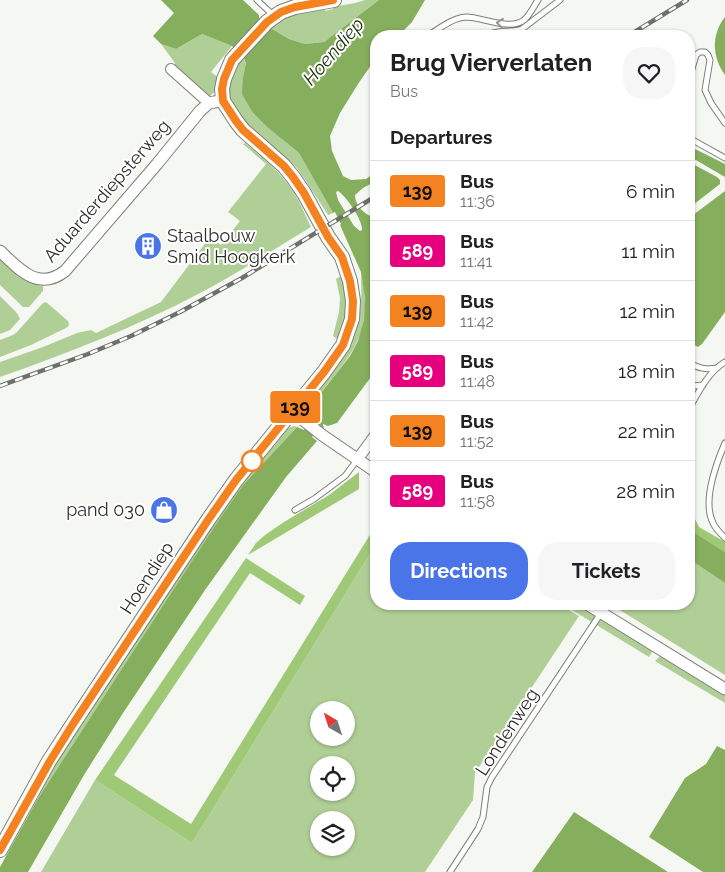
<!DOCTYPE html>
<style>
:root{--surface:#fff;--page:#f6f6f6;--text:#202124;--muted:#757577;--line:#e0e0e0;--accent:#4a75e8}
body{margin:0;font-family:Raleway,sans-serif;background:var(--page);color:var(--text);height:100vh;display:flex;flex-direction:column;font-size:19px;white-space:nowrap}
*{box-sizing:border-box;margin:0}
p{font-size:16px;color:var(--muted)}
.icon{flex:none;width:28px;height:28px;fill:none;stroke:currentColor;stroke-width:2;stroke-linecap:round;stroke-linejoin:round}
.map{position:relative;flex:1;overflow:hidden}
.side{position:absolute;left:370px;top:30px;width:325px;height:580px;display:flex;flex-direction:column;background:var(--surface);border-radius:20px;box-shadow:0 1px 4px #0004}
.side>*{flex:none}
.badge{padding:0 10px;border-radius:4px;font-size:18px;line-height:32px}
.needle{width:32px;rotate:321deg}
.buttons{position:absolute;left:310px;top:701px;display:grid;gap:10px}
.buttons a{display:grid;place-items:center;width:45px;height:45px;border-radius:50%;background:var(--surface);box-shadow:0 1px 4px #0004;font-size:25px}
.map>.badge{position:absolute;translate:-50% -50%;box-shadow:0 0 0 2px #fff}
h2{padding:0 20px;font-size:19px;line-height:45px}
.round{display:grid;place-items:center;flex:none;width:52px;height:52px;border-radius:20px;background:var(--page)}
.overview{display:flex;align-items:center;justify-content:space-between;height:85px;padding:0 20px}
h1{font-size:24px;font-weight:700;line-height:38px}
.cta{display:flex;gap:10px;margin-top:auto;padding:10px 20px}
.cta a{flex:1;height:58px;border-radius:20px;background:var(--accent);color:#fff;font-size:20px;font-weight:700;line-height:58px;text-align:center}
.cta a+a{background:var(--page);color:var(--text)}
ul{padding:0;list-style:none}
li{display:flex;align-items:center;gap:15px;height:60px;padding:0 20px;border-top:1px solid var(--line)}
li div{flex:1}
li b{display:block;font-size:19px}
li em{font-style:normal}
li .badge{min-width:55px;font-weight:700;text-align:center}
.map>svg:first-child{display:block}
</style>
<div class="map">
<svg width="725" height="872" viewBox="0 0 725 872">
<rect width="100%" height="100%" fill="#f5f8f2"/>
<path fill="#b0cf96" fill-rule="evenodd" d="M365,0H379L324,42L305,44L289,39L269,27L293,14L325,8V11L333,9L332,7L355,3Z
M202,34L232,46L211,72L219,78L216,90L210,96L173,66L175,63L161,44L176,49Z
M241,56L246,63L243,77L253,113L268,128L299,153L333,213L328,215L308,184L297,168L285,157L243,123L230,104L228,85L230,73Z
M245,143C264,159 283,174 296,196C302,206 306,217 311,227C274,249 238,273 200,293C136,327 68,353 0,377V362L43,347L77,333L91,330L96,333L161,302L210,237L221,245L240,221L228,212L266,164L243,144Z
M0,257L30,283L43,286V291L29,307H23L0,285Z
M361,272C362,281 365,290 365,299C367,341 346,360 323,390C317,398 313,406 308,413L307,404L308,400C328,373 355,346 360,311C362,298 361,285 361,272Z
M339,277L343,278L350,303L340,341L333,336L339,312L340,298L336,279Z
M0,296L17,313L20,319L10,330L0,334Z
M46,302L68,321L69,324L68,327L31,345L0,357V340L13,335L17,332L43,303Z
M295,426L297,427L243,485L123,667L37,800L51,767L212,521L258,461L275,445L286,430L290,427Z
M376,544V604H559L579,616L475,773L473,800L425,872H41L95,780L192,843ZM319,710H346V738H319ZM319,765H346V792H319ZM319,820H346V848H319Z
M689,559L725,583V675L610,604H689Z
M562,604H580L654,649L649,657Z
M661,655L725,692V703L655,661Z"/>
<path fill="#9fc977" d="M359,472V489L248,555L256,543L265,535L284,522L329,495Z
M689,507L699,527L725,542V552L689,529Z
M376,525V544L192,843L95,780L246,558L305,596L300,605L250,573L114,775L191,824Z"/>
<path fill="#85ae5d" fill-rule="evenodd" d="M161,0H243L259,15V18L269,27L289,39L305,44L324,42L379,0H425L412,22L398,36H376V58L358,84L340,113L330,136L332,151L343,176L351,180L366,179L376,172V181L363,188L355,195C355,206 366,216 376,218V370L337,423L328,426L323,424V426L324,427L322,430L319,428L312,437L317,441L286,477L205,590L123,713L84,775L28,872H0V867L37,800L123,667L217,523L243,485L297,427L304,430L313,420L308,413L317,398L350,356L358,341L364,320L365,298L361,272L340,225L341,224L335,212L333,213L299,153L268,128L253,113L242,94L243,77L246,63L244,59L232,46L202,34L176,49L161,44L153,36L174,13ZM338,191C346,196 363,220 362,230L360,231L354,226L338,200L336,192Z
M725,17V75C712,57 711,35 725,17Z
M689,146L725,164V177L689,156Z
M689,162L717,177L720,180V184L689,208Z
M725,191V312L702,344L698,347L689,342V218Z
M689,529L725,552V583L689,559Z
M717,746L725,750V872H703L649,837L685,778L706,764Z
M574,812L668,872H532Z"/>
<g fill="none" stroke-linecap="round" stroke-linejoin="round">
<g stroke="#7c7f79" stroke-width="7">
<path id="service" d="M257,0L274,16
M427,36C439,29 452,18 466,17C482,17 510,31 524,20C530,15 534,6 538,0
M485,36C496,29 510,33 522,29L560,0
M689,79L696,55L700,52H705L708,55L710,60L705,90L711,103L725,123
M689,138L725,158
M689,363C699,368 705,370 717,368
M689,385L693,386L703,385
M689,409C698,393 708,372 725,362
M725,443C716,464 702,501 713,523C715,528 721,534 725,538
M295,510L314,499L345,476L357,460
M450,872L478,829L483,817L487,787L492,777L601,613"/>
</g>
<g stroke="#7c7f79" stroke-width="12">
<path id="minor" d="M171,69L209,103
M357,460L376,434"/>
</g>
<g stroke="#7c7f79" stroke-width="13">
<path id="tertiary" d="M0,251C19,269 38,292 65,271L157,164L200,111L209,103L214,102L223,101
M292,411L322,435L376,472
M587,604L725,689"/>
</g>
<g stroke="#7c7f79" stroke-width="16">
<path id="secondary" d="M0,850L49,761L73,724L208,520L236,480L324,372L343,345L352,319L353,301L350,281L342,257L328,237L304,193L293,177L284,166L243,130L236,121L223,101L222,89L224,79L232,60L267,22L281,12L295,7L334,0"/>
</g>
<use href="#service" stroke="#fff" stroke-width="5"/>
<use href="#minor" stroke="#fff" stroke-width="10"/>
<use href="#tertiary" stroke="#fff" stroke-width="11"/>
<use href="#secondary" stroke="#fff" stroke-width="14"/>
<g stroke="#6e706c" stroke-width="4.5">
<path id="rail" d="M628,36L687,0
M0,386L88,354L131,336L180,312L242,278L376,196"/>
</g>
<use href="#rail" stroke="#fff" stroke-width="2.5" stroke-dasharray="8" stroke-linecap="butt"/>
</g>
<defs><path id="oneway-chevron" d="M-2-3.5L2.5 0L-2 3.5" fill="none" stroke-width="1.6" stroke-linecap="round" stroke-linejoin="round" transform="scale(1.25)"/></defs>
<use stroke="#969696" href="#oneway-chevron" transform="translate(500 23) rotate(-174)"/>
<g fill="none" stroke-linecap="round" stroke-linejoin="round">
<g stroke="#fff" stroke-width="11">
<path id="line" d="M0,850L50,761L73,724L208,520L236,480L324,372L343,345L352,319L353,301L350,281L342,257L328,237L304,193L293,177L284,166L243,130L236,121L223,101L222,89L224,79L232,60L267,22L281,12L295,7L333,0"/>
</g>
<use href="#line" stroke="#f58220" stroke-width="8"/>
</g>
<defs>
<g id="building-disc" transform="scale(1.4375)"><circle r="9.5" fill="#4a75e8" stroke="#fff"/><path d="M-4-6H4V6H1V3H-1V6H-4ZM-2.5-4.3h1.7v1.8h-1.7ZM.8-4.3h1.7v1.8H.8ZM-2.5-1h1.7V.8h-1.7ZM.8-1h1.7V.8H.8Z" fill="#fff"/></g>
<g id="shop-disc" transform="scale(1.4375)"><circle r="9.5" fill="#4a75e8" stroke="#fff"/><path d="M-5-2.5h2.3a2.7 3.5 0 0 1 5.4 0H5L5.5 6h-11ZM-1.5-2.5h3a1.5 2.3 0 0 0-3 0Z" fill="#fff"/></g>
</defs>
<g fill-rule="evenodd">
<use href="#building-disc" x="148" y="246"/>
<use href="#shop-disc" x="164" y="510"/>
</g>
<circle fill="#fff" stroke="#f58220" stroke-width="2.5" cx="252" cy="461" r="10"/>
<g text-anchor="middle" stroke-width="4" stroke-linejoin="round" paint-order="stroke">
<g font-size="18" fill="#2d2e2c" stroke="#fff">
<text transform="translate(107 191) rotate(-49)" y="6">Aduarderdiepsterweg</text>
<text transform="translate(147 578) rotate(-57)" y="6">Hoendiep</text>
<text transform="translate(507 732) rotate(-57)" y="6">Londenweg</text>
</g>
<g font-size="18" fill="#2d2e2c" stroke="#fff" text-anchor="start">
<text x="167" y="242">Staalbouw<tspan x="167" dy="21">Smid Hoogkerk</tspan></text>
<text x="145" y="516" text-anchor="end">pand 030</text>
</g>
<g font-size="19" font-style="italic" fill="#223210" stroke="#fff">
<text transform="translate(333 51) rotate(-49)" y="7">Hoendiep</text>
</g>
</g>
</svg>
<div class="buttons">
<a><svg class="needle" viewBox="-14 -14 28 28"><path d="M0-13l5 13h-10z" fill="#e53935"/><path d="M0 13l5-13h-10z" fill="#757577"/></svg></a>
<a><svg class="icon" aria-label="locate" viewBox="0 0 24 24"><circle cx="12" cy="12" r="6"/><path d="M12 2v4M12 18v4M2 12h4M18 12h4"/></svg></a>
<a><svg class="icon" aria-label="layers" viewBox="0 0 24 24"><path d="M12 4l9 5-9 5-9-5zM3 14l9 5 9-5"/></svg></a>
</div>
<b class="badge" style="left:295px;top:407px;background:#f58220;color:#111">139</b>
<section class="side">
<div class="overview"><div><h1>Brug Vierverlaten</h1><p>Bus</p></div><a class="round"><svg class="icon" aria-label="heart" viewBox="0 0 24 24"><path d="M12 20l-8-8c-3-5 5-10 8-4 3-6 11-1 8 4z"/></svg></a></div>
<h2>Departures</h2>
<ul>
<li><span class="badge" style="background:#f58220;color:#111">139</span><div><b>Bus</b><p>11:36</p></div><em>6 min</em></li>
<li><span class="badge" style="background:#e6007e;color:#fff">589</span><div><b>Bus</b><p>11:41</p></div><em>11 min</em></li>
<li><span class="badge" style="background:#f58220;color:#111">139</span><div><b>Bus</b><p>11:42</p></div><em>12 min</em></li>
<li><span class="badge" style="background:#e6007e;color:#fff">589</span><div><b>Bus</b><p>11:48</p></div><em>18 min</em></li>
<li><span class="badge" style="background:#f58220;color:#111">139</span><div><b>Bus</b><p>11:52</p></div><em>22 min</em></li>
<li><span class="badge" style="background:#e6007e;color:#fff">589</span><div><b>Bus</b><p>11:58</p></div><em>28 min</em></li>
</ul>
<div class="cta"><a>Directions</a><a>Tickets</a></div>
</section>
</div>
